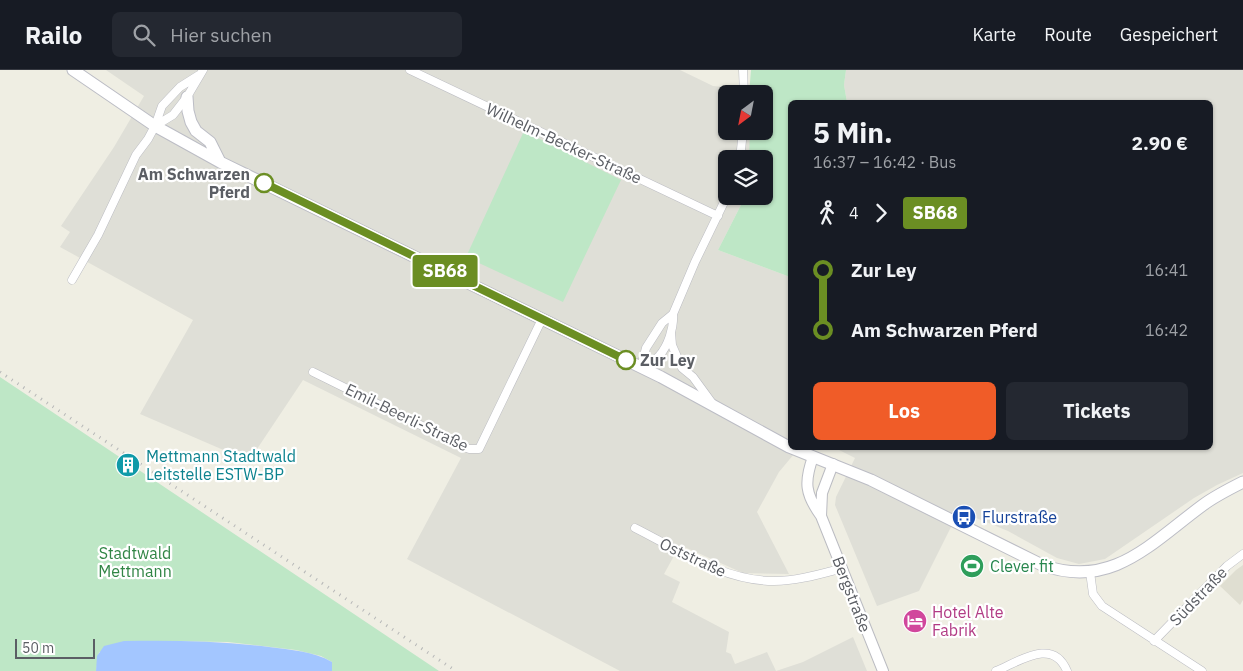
<!DOCTYPE html>
<html lang="de">
<meta charset="utf-8">
<style>
:root{--surface:#171b24;--page:#242831;--text:#f1f3f6;--muted:#9ea1a6;--line:#363941;--accent:#f05c28}
body{margin:0;font-family:"IBM Plex Sans",sans-serif;background:var(--page);color:var(--text);height:100vh;display:flex;flex-direction:column;font-size:19px;white-space:nowrap}
*{box-sizing:border-box;margin:0}
p{font-size:16px;color:var(--muted)}
.icon{flex:none;width:28px;height:28px;fill:none;stroke:currentColor;stroke-width:2;stroke-linecap:round;stroke-linejoin:round}
.map{position:relative;flex:1;overflow:hidden}
.drawer{position:absolute;left:788px;top:30px;width:425px;height:350px;display:flex;flex-direction:column;background:var(--surface);border-radius:8px;box-shadow:0 1px 4px #0004}
.drawer>*{flex:none}
.badge{padding:0 10px;border-radius:4px;font-size:18px;line-height:32px}
.needle{width:32px;rotate:212deg}
.controls{position:absolute;left:718px;top:15px;display:grid;gap:10px}
.controls a{display:grid;place-items:center;width:55px;height:55px;border-radius:8px;background:var(--surface);box-shadow:0 1px 4px #0004;font-size:25px}
.scale{position:absolute;left:15px;bottom:12px;width:80px;box-sizing:border-box;padding-left:5px;border:2px solid #5b5e64;border-top:0;font-size:14px;line-height:18px;white-space:nowrap;color:#5b5e64;-webkit-text-stroke:4px #fff;paint-order:stroke}
.map>.badge{position:absolute;translate:-50% -50%;box-shadow:0 0 0 2px #fff}
.legs{display:flex;align-items:center;gap:8px;height:55px;padding:0 25px;font-size:16px}
.legs p{margin-inline-start:auto}
.headline{display:flex;align-items:center;justify-content:space-between;height:85px;padding:0 25px}
h1{font-size:28px;font-weight:700;line-height:38px}
.action{display:flex;gap:10px;margin-top:auto;padding:10px 25px}
.action a{flex:1;height:58px;border-radius:8px;background:var(--accent);color:#fff;font-size:20px;font-weight:700;line-height:58px;text-align:center}
.action a+a{background:var(--page);color:var(--text)}
ul{padding:0 25px;list-style:none}
li{display:flex;align-items:center;gap:18px;height:60px;font-size:19px}
li i{display:grid;place-items:center;width:8px;height:100%;margin:0 6px;background:currentColor}
li i::after{content:'';width:12px;height:12px;margin:-6px;border:4px solid;border-radius:50%;background:var(--surface)}
li p{margin-inline-start:auto}
li:first-child i{background:linear-gradient(#0000 50%,currentColor 0)}
li:last-child i{background:linear-gradient(currentColor 50%,#0000 0)}
header{display:flex;align-items:center;gap:30px;box-sizing:border-box;height:70px;padding:0 25px;background:var(--surface);border-bottom:1px solid var(--line)}
header strong{font-size:24px}
nav{display:flex;gap:28px;margin-inline-start:auto;font-size:18px}
.search{width:350px;height:45px;background:var(--page);display:flex;align-items:center;gap:12px;box-sizing:border-box;padding:0 18px;border-radius:8px;color:var(--muted);font-size:19px}
.map>svg:first-child{display:block}
</style>
<header>
<strong>Railo</strong>
<div class="search"><svg class="icon" aria-label="search" viewBox="0 0 24 24"><circle cx="10" cy="10" r="6"/><path d="M15 15l6 6"/></svg>Hier suchen</div>
<nav><a>Karte</a><a>Route</a><a>Gespeichert</a></nav>
</header>
<div class="map">
<svg width="1243" height="601" viewBox="0 0 1243 601">
<rect width="100%" height="100%" fill="#efeee3"/>
<path fill="#dfdfd7" d="M106,0H680L713,16L749,19V24H726V61H750V77L749,89H726V126H744L743,131L718,180L790,207V378H799L779,402L757,442L789,504L743,503L680,475L664,504L680,512L672,532L729,562L726,582L731,584L735,594L767,582L776,601L803,592L853,567L867,601H620L407,489L461,388L303,310L249,391L140,344L193,250L60,177L70,162L61,156L114,77L144,26Z
M846,0H1243V403L1217,415L1194,428L1105,489L1079,494L1057,488L1008,461L959,441L919,521L877,536L835,435L836,427L855,388L835,378H1210V32H847L844,15Z"/>
<path fill="#dfded1" d="M1243,495V530L1240,535L1220,516L1236,500Z"/>
<path fill="#bee7c6" d="M751,0H846L844,15L847,32H790V207L718,180L743,131L744,126H764V89H749L750,61H764V24H749Z
M524,61L621,110L563,232L466,187Z
M0,307L15,317L439,601H332V592L321,586L296,580L228,572L163,571L99,582L96,601H0Z"/>
<path fill="#a3c6ff" d="M124,571C173,570 221,571 269,577C291,580 313,581 332,592V601H96L97,586L104,576Z"/>
<g fill="none" stroke-linecap="round" stroke-linejoin="round">
<g stroke="#bbbcc2" stroke-width="9">
<path id="minor" d="M410,0L718,146
M743,0L744,24
M155,56L173,45L187,27L203,0
M740,89L743,61
M72,210L98,165L136,85L148,69L155,56L162,36L180,17L199,5
M671,263L672,275L682,298L693,307L712,333
M641,297L646,278L662,253L673,244L695,192L727,126
M641,297C647,294 654,291 659,286C668,276 674,258 673,244
M313,302L469,379H479L542,249
M635,458C679,480 723,511 774,511C797,511 820,504 843,498
M1090,502L1093,524L1102,536L1202,601
M1154,571L1227,496L1243,484
M996,601C1020,591 1053,567 1067,601"/>
</g>
<g stroke="#bbbcc2" stroke-width="12">
<path id="tertiary" d="M813,387C804,412 805,424 821,446L883,601
M821,446L822,423L833,394"/>
</g>
<g stroke="#bcbdc5" stroke-width="13">
<path id="secondary" d="M73,0L155,56L220,92L661,307L789,377L871,410L1042,495C1112,520 1151,473 1203,435C1215,426 1229,419 1243,412
M187,27L188,41L191,52L196,61L210,72L220,92"/>
</g>
<use href="#minor" stroke="#fff" stroke-width="8"/>
<use href="#tertiary" stroke="#fff" stroke-width="10"/>
<use href="#secondary" stroke="#fff" stroke-width="11"/>
<path stroke="#b6b7b7" stroke-width="3" stroke-dasharray="1 6" stroke-linecap="butt" d="M0,302L456,601"/>
</g>
<g fill="none" stroke-linecap="round" stroke-linejoin="round">
<g stroke="#fff" stroke-width="11">
<path id="line-1" d="M264,113L626,290"/>
</g>
<use href="#line-1" stroke="#6b8e23" stroke-width="8"/>
</g>
<defs>
<g id="building-disc" transform="scale(1.25)"><circle r="9.5" fill="#0f9aa8" stroke="#fff"/><path d="M-4-6H4V6H1V3H-1V6H-4ZM-2.5-4.3h1.7v1.8h-1.7ZM.8-4.3h1.7v1.8H.8ZM-2.5-1h1.7V.8h-1.7ZM.8-1h1.7V.8H.8Z" fill="#fff"/></g>
<g id="bus-disc" transform="scale(1.25)"><circle r="9.5" fill="#1a4fb4" stroke="#fff"/><path d="M-5-6H5V4H4V6H2V4H-2V6H-4V4H-5ZM-3.5-4V0h7V-4ZM-3.5 1.2v1.5H-2V1.2ZM2 1.2v1.5H3.5V1.2Z" fill="#fff"/></g>
<g id="stadium-disc" transform="scale(1.25)"><circle r="9.5" fill="#2e9e5b" stroke="#fff"/><path d="M0-5a6.5 5 0 1 0 0 10a6.5 5 0 1 0 0-10ZM-3.5-1.8h7v3.6h-7Z" fill="#fff"/></g>
<g id="hotel-disc" transform="scale(1.25)"><circle r="9.5" fill="#d1479c" stroke="#fff"/><path d="M-6-4.5h1.5V1H6V5H4.5V3h-9V5H-6ZM-4 0a1.8 1.8 0 1 1 3.6 0ZM.5 0V-2.5h3Q6-2.5 6 0Z" fill="#fff"/></g>
</defs>
<g fill-rule="evenodd">
<use href="#building-disc" x="128" y="395"/>
<use href="#bus-disc" x="964" y="447"/>
<use href="#stadium-disc" x="972" y="496"/>
<use href="#hotel-disc" x="915" y="551"/>
</g>
<g fill="#fff" stroke="#6b8e23" stroke-width="2.5">
<circle cx="264" cy="113" r="9"/>
<circle cx="626" cy="290" r="9"/>
</g>
<g text-anchor="middle" stroke-width="4.5" stroke-linejoin="round" paint-order="stroke">
<g font-size="16" fill="#5b5e64" stroke="#fff">
<text transform="translate(564 73) rotate(25)" y="6">Wilhelm-Becker-Straße</text>
<text transform="translate(407 347) rotate(26)" y="6">Emil-Beerli-Straße</text>
<text transform="translate(693 487) rotate(25)" y="6">Oststraße</text>
<text transform="translate(852 524) rotate(69)" y="6">Bergstraße</text>
<text transform="translate(1198 526) rotate(-46)" y="6">Südstraße</text>
</g>
<g font-size="16" font-weight="bold" fill="#5b5e64" stroke="#fff" text-anchor="end">
<text x="250" y="110">Am Schwarzen<tspan x="250" dy="18">Pferd</tspan></text>
<text x="640" y="296" text-anchor="start">Zur Ley</text>
</g>
<g font-size="16" fill="#0d838f" stroke="#fff" text-anchor="start">
<text x="146" y="392">Mettmann Stadtwald<tspan x="146" dy="18">Leitstelle ESTW-BP</tspan></text>
</g>
<g font-size="16" fill="#164399" stroke="#fff" text-anchor="start">
<text x="982" y="453">Flurstraße</text>
</g>
<g font-size="16" fill="#318545" stroke="#fff">
<text x="135" y="489">Stadtwald<tspan x="135" dy="18">Mettmann</tspan></text>
</g>
<g font-size="16" fill="#27864d" stroke="#fff" text-anchor="start">
<text x="990" y="502">Clever fit</text>
</g>
<g font-size="16" fill="#b23c85" stroke="#fff" text-anchor="start">
<text x="932" y="548">Hotel Alte<tspan x="932" dy="18">Fabrik</tspan></text>
</g>
</g>
</svg>
<div class="controls">
<a><svg class="needle" viewBox="-14 -14 28 28"><path d="M0-13l5 13h-10z" fill="#e53935"/><path d="M0 13l5-13h-10z" fill="#9ea1a6"/></svg></a>
<a><svg class="icon" aria-label="layers" viewBox="0 0 24 24"><path d="M12 4l9 5-9 5-9-5zM3 14l9 5 9-5"/></svg></a>
</div>
<div class="scale">50 m</div>
<b class="badge" style="left:445px;top:201px;background:#6b8e23;color:#fff">SB68</b>
<section class="drawer">
<div class="headline"><div><h1>5 Min.</h1><p>16:37 – 16:42 · Bus</p></div><b>2.90 €</b></div>
<div class="legs"><svg class="icon" aria-label="walk" viewBox="0 0 24 24"><circle cx="13" cy="4" r="2"/><path d="M13 8l-2 6 4 7M11 14l-3 7M7 12l3-4h3l4 4"/></svg>4<svg class="icon" aria-label="forward" viewBox="0 0 24 24"><path d="M9 5l7 7-7 7"/></svg><b class="badge" style="background:#6b8e23;color:#fff">SB68</b></div>
<ul>
<li><i style="color:#6b8e23"></i><b>Zur Ley</b><p>16:41</p></li>
<li><i style="color:#6b8e23"></i><b>Am Schwarzen Pferd</b><p>16:42</p></li>
</ul>
<div class="action"><a>Los</a><a>Tickets</a></div>
</section>
</div>
